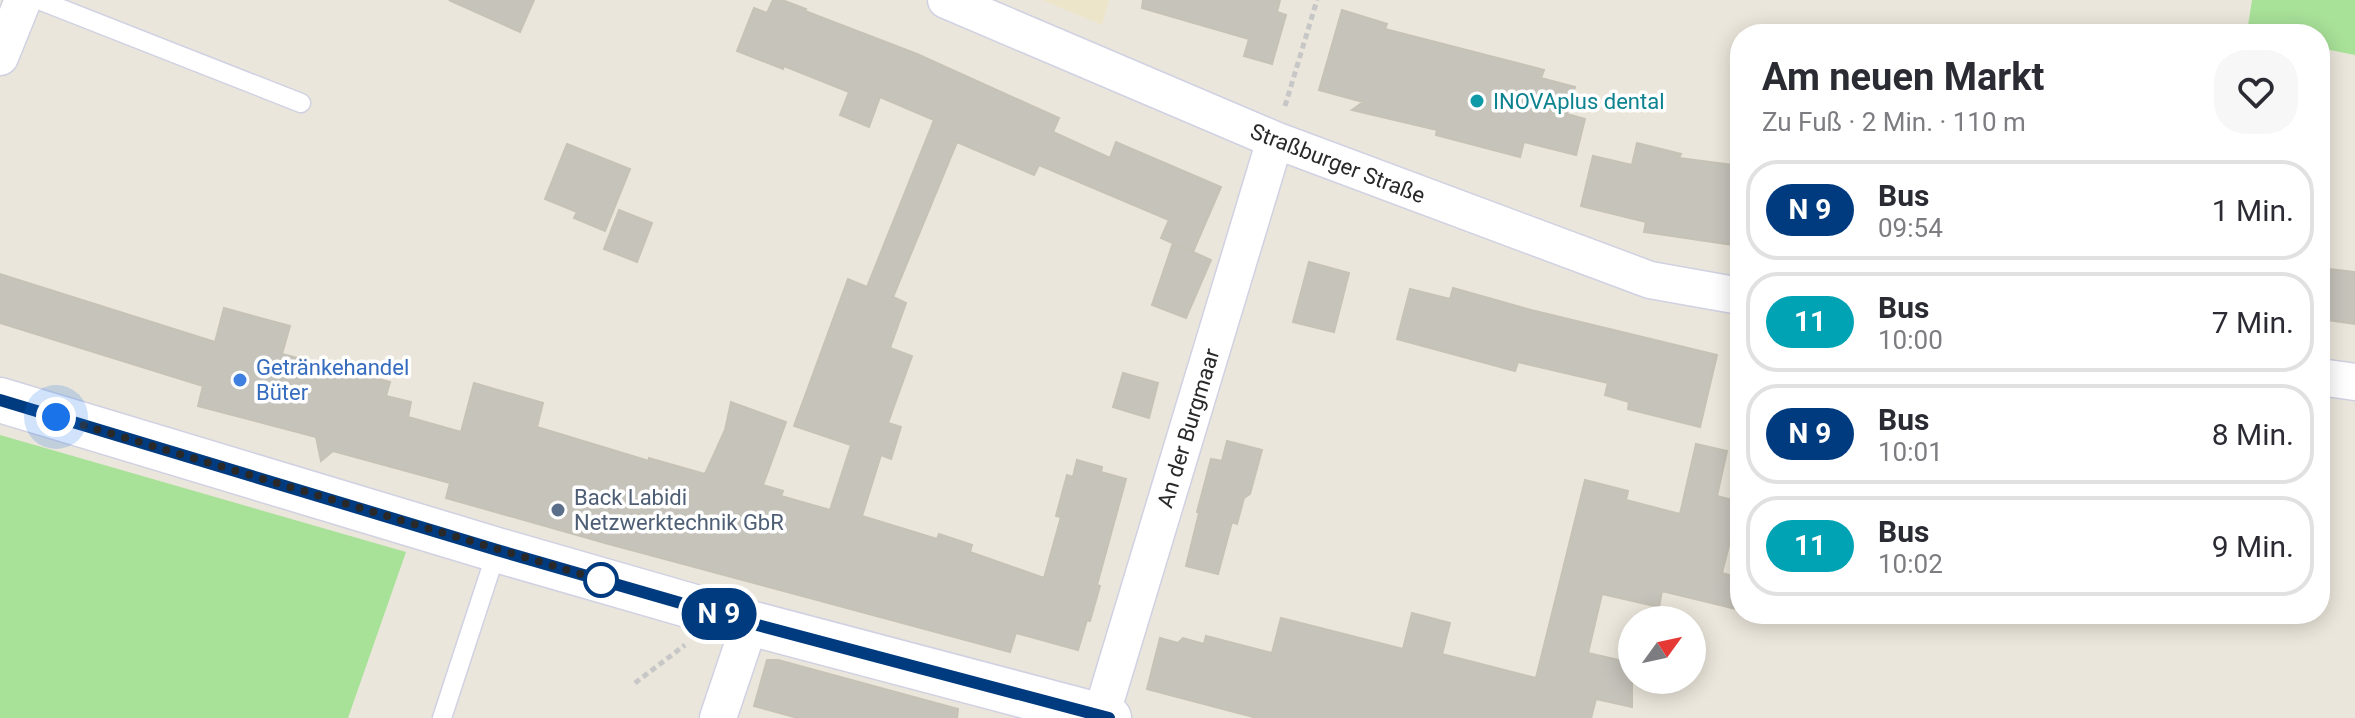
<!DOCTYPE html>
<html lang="de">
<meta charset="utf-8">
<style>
:root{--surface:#fff;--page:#f7f7f7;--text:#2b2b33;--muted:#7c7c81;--line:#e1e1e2}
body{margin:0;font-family:Roboto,sans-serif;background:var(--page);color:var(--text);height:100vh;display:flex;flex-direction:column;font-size:30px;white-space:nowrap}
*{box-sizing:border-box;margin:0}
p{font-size:26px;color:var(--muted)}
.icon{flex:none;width:44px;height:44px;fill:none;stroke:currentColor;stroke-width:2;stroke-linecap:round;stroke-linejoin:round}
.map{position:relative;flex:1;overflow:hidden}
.sheet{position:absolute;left:1730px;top:24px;width:600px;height:600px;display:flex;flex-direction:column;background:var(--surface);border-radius:32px;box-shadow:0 4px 20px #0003}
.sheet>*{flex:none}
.badge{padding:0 16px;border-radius:26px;font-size:28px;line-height:52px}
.needle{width:52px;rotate:57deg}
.controls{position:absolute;left:1618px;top:606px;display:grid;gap:16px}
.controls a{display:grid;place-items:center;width:88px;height:88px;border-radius:50%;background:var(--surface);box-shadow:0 4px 20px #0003;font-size:40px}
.you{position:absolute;width:40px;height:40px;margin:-20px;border:6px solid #fff;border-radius:50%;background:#1a73e8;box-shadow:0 0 0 12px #1a73e833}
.map>.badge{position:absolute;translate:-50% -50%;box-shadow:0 0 0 4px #fff}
.round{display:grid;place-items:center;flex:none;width:84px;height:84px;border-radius:32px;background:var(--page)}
.summary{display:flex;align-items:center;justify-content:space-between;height:136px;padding:0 32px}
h1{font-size:38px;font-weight:700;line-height:60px}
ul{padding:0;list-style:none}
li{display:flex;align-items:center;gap:24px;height:100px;margin:0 16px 12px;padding:0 16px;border:4px solid var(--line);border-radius:32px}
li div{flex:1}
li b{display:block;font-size:30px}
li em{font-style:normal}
li .badge{min-width:88px;font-weight:700;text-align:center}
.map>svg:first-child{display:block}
</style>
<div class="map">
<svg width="2355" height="718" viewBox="0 0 2355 718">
<rect width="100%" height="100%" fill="#ebe6db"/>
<path fill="#ede5ca" d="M1042,0H1109L1102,25Z"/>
<path fill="#a8e198" d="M2252,0H2355V55L2320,48V34L2247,32Z
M0,435L406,552L348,718H0Z"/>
<path fill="#c6c3bb" stroke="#c6c2b5" stroke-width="2" d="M449,0H534L520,32Z
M773,0H782L806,9L805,11L917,54L1059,118L1053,132L1110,158L1116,142L1221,187L1193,252L1161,238L1169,220L1039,165L1034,175L957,142L893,297L906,303L890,348L912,356L888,423L901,427L891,459L881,455L862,516L937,539L939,534L972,545L970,552L1044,578L1061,517L1056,516L1067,475L1073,477L1077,460L1102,467L1101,472L1126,479L1097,585L1100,586L1090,621L1087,620L1078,650L1016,633L1010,652L605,543L446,498L450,483L333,451L321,461L316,437L198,406L203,386L0,323V274L215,342L224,308L290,326L282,354L390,382L386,396L411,402L408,417L461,432L474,383L543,403L537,427L649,461V458L705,474L725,430L731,402L786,422L763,485L783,491L781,496L830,510L851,445L794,426L848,279L867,287L934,120L880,97L869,127L840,115L849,92L784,66L783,69L737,51L754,8L767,13Z
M1143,0H1280L1277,12L1286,15L1272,64L1244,56L1249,39L1142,8Z
M1342,10L1387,24L1385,29L1544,70L1541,78L1575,87L1567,114L1585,119L1576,155L1524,142L1520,157L1436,135L1437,130L1352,110L1363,102L1319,90Z
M1637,143L1681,154L1679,158L1740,166V246L1644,232L1646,222L1581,206L1593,156L1632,165Z
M567,144L630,169L605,231L574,218L577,212L545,199Z
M619,210L652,223L637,262L604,249Z
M1173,243L1211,260L1186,318L1152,305Z
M1309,262L1349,273L1334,332L1293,322Z
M2320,268L2355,272V324L2320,319Z
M1453,288L1531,310L1717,355L1700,427L1628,409L1629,402L1605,395L1608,383L1518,362L1515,371L1397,339L1410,289L1450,299Z
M1123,373L1158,383L1149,418L1113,407Z
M1227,441L1262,450L1250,494L1244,498L1237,524L1232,522L1218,574L1186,566L1199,513L1197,512L1211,459L1222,461Z
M1696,444L1727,451L1717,496L1740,502L1722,573L1740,578V610L1662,591L1659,607L1602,594L1588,653L1632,663V707L1596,699L1591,718H1257L1147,689L1160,638L1178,643L1183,638L1204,644L1206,636L1272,653L1281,618L1403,649L1412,613L1450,623L1442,654L1536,678L1585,480L1628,491L1626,500L1680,514Z
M767,660H778L958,709L957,718H798L754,706Z"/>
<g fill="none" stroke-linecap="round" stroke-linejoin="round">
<g stroke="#d0d1e2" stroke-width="21">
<path id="service" d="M39,0L301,103
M442,718L497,550"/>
</g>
<g stroke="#d0d1e2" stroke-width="39">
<path id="minor" d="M946,0L1275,140L1650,280L1740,296
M0,57L23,0
M2320,377L2355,382
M1101,716L1275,140
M718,718L750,623"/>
</g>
<g stroke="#d0d1e2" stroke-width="47">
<path id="tertiary" d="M0,400L497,550L750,623L1109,718"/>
</g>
<path stroke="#c7c7c7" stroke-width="5" stroke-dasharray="6 4" stroke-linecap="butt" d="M1285,106L1317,0
M635,683L685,645"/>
<use href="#service" stroke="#fff" stroke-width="18"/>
<use href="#minor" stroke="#fff" stroke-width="36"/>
<use href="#tertiary" stroke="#fff" stroke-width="44"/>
</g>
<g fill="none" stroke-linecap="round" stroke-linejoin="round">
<g stroke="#fff" stroke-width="18">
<path id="line" d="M0,400L497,550L750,623L1109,718"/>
</g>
<use href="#line" stroke="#003b80" stroke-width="12"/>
<path stroke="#292929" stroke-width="8" stroke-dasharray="0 14.4" d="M56,417L601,580"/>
</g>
<circle fill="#0f9aa8" stroke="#fff" stroke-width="3" cx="1477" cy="101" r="8"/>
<circle fill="#3f7fe0" stroke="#fff" stroke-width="3" cx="240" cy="380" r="8"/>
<circle fill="#5c6f8a" stroke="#fff" stroke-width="3" cx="558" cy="510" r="8"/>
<circle fill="#fff" stroke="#003b80" stroke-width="4" cx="601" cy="580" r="16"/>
<g text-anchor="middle" stroke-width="7" stroke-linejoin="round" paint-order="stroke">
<g font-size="22" fill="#0d838f" stroke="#fff" text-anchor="start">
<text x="1493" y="109">INOVAplus dental</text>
</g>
<g font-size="22" fill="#292929" stroke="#fff">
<text transform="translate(1338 163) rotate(21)" y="8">Straßburger Straße</text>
<text transform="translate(1188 428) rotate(-73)" y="8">An der Burgmaar</text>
</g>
<g font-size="22" fill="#366cbe" stroke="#fff" text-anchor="start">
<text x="256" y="375">Getränkehandel<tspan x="256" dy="25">Büter</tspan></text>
</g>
<g font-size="22" fill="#4e5e75" stroke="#fff" text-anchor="start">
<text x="574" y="505">Back Labidi<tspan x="574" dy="25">Netzwerktechnik GbR</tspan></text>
</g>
</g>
</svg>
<div class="controls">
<a><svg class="needle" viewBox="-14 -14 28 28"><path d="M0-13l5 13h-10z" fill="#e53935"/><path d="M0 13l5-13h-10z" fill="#7c7c81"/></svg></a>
</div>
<div class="you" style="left:56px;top:417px"></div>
<b class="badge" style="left:719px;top:614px;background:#003b80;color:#fff">N 9</b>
<section class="sheet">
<div class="summary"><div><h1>Am neuen Markt</h1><p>Zu Fuß · 2 Min. · 110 m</p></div><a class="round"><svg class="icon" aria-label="heart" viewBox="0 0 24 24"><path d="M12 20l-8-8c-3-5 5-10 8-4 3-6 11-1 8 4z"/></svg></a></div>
<ul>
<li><span class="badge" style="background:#003b80;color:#fff">N 9</span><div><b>Bus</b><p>09:54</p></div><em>1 Min.</em></li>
<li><span class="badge" style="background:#00a3b4;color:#fff">11</span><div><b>Bus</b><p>10:00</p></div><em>7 Min.</em></li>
<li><span class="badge" style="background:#003b80;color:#fff">N 9</span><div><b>Bus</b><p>10:01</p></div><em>8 Min.</em></li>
<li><span class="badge" style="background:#00a3b4;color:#fff">11</span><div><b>Bus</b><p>10:02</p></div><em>9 Min.</em></li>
</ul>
</section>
</div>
